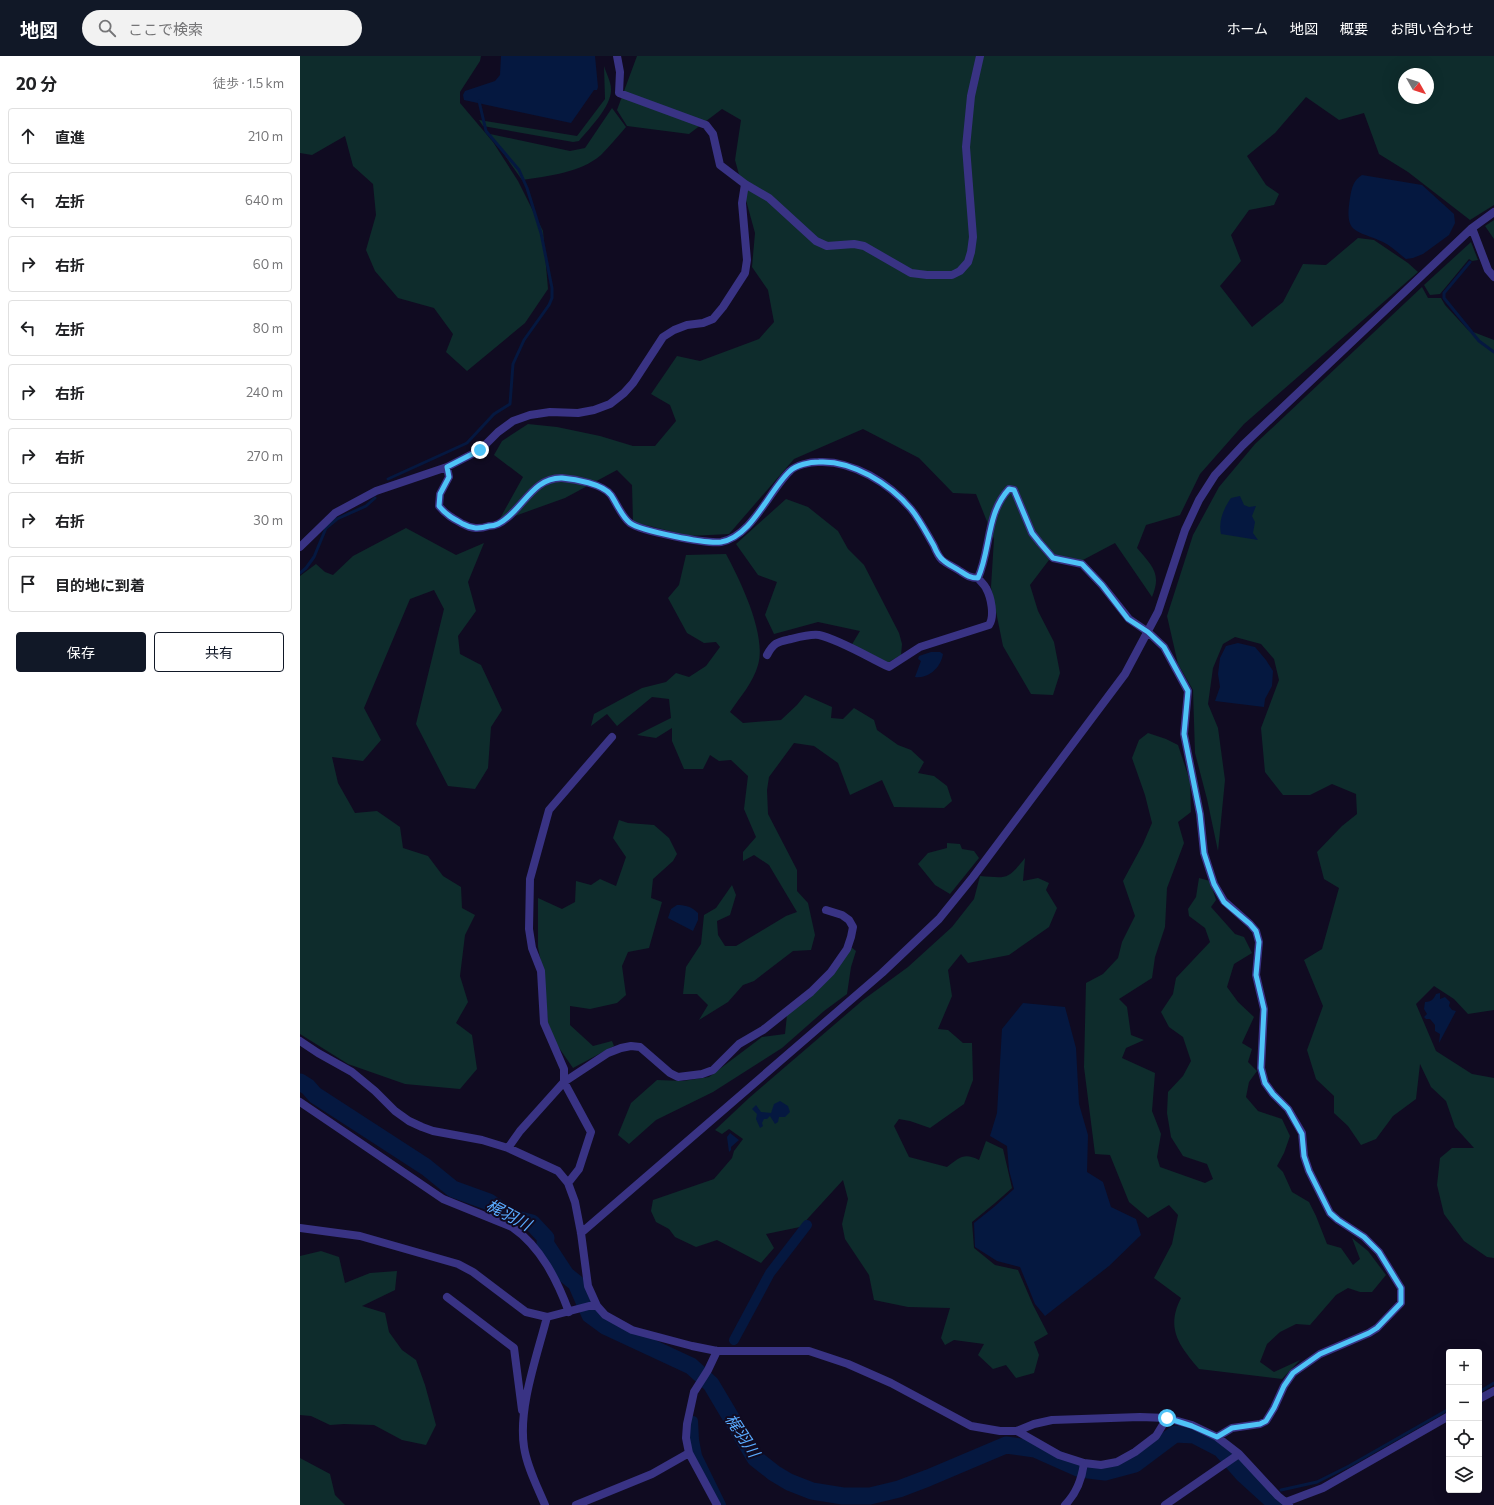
<!DOCTYPE html>
<html lang="ja">
<meta charset="utf-8">
<style>
:root{--surface:#fff;--page:#f2f2f2;--text:#202124;--muted:#757577;--line:#e0e0e0;--accent:#111827}
body{margin:0;font-family:Commissioner,"Noto Sans JP",sans-serif;background:var(--page);color:var(--text)}
.controls{position:absolute;right:12px;bottom:12px;display:grid;overflow:hidden;border-radius:4px;box-shadow:0 4px 16px #0002}
.controls button{width:36px;height:36px;display:grid;place-items:center;padding:0;border:0;border-bottom:1px solid var(--line);background:var(--surface);color:var(--text);font:20px sans-serif}
.compass{position:absolute;left:1098px;top:12px;width:36px;height:36px;border-radius:50%;background:var(--surface);box-shadow:0 4px 16px #0002;rotate:129deg}
.stop{position:absolute;width:12px;height:12px;margin:-9px;border:3px solid #4fc3f7;border-radius:50%;background:#fff}
.stop.end{background:#4fc3f7;border-color:#fff;box-shadow:0 1px 4px #0008}
.list{margin:0;padding:0;list-style:none}
h2{display:flex;justify-content:space-between;align-items:center;height:52px;margin:0;padding:0 16px;font-size:17px}
h2 small{font-size:13px;font-weight:400;color:var(--muted)}
.list li{display:grid;grid-template-columns:26px 1fr auto;gap:12px;align-items:center;box-sizing:border-box;height:56px;margin:0 8px 8px;padding:0 8px;border:1px solid var(--line);border-radius:4px}
.list b{display:block;font-size:15px;white-space:nowrap}
.list em{font-size:13px;font-style:normal;color:var(--muted)}
.actions{display:flex;gap:8px;padding:12px 16px}
.actions a{flex:1;padding:9px 0;border:1px solid var(--accent);border-radius:4px;text-align:center;font-size:14px;color:var(--accent)}
.actions .main{background:var(--accent);color:#fff}
.icon{flex:none;width:22px;height:22px;fill:none;stroke:currentColor;stroke-width:2;stroke-linecap:round;stroke-linejoin:round}
.map{position:relative;flex:none;width:1194px;height:1449px;overflow:hidden}
header{display:flex;align-items:center;gap:24px;box-sizing:border-box;height:56px;padding:0 20px;background:var(--accent);color:#fff}
header strong{font-size:19px}
nav{display:flex;gap:22px;margin-inline-start:auto;font-size:14px}
.search{width:280px;height:36px;background:var(--page);display:flex;align-items:center;gap:10px;box-sizing:border-box;padding:0 14px;border-radius:22px;color:var(--muted);font-size:15px}
main{display:flex}
aside{flex:1;background:var(--surface)}
.map>svg:first-child{display:block}
.green{fill:#0e2c2c;fill-rule:evenodd}
.water{fill:#051840}
.lines{fill:none;stroke-linecap:round;stroke-linejoin:round}
.stream{stroke:#051840;stroke-width:3}
.canal{stroke:#051840;stroke-width:10}
.river{stroke:#051840;stroke-width:17}
.street{stroke:#393384;stroke-width:8}
.route{stroke:#4fc3f7;stroke-width:5}
.labels{text-anchor:middle;dominant-baseline:central;stroke-width:4;stroke-linejoin:round;paint-order:stroke}
.water-label{font-size:16px;font-style:italic;fill:#5aabff;stroke:#100b21}
</style>
<header>
<strong>地図</strong>
<div class="search"><svg class="icon" aria-label="search" viewBox="0 0 24 24"><circle cx="10" cy="10" r="6"/><path d="M15 15l6 6"/></svg>ここで検索</div>
<nav><a>ホーム</a><a>地図</a><a>概要</a><a>お問い合わせ</a></nav>
</header>
<main>
<aside>
<h2>20 分<small>徒歩 · 1.5 km</small></h2>
<ul class="list">
<li><svg class="icon" aria-label="ahead" viewBox="0 0 24 24"><path d="M12 20V5M6 11l6-6 6 6"/></svg><div><b>直進</b></div><em>210 m</em></li>
<li><svg class="icon" aria-label="left" viewBox="0 0 24 24"><path d="M17 20v-9H6M10 6l-5 5 5 5"/></svg><div><b>左折</b></div><em>640 m</em></li>
<li><svg class="icon" aria-label="right" viewBox="0 0 24 24"><path d="M7 20v-9h11M14 6l5 5-5 5"/></svg><div><b>右折</b></div><em>60 m</em></li>
<li><svg class="icon" aria-label="left" viewBox="0 0 24 24"><path d="M17 20v-9H6M10 6l-5 5 5 5"/></svg><div><b>左折</b></div><em>80 m</em></li>
<li><svg class="icon" aria-label="right" viewBox="0 0 24 24"><path d="M7 20v-9h11M14 6l5 5-5 5"/></svg><div><b>右折</b></div><em>240 m</em></li>
<li><svg class="icon" aria-label="right" viewBox="0 0 24 24"><path d="M7 20v-9h11M14 6l5 5-5 5"/></svg><div><b>右折</b></div><em>270 m</em></li>
<li><svg class="icon" aria-label="right" viewBox="0 0 24 24"><path d="M7 20v-9h11M14 6l5 5-5 5"/></svg><div><b>右折</b></div><em>30 m</em></li>
<li><svg class="icon" aria-label="arrive" viewBox="0 0 24 24"><path d="M6 21V4h12l-3 4 3 4H6"/></svg><div><b>目的地に到着</b></div></li>
</ul>
<div class="actions"><a class="main">保存</a><a>共有</a></div>
</aside>
<div class="map">
<svg width="1194" height="1449" viewBox="0 0 1194 1449">
<rect width="100%" height="100%" fill="#100b21"/>
<path class="green" d="M 0,0 L 181,0 L 180,5 L 160,36 L 160,47 L 193,86 L 218,125 L 243,175 L 248,233 L 225,267 L 167,315 L 146,296 L 153,278 L 134,252 L 98,242 L 75,215 L 66,194 L 76,159 L 73,128 L 53,110 L 45,80 L 12,99 L 0,97 Z
M 337,0 L 1194,0 L 1194,149 L 1170,164 L 1108,116 L 1079,98 L 1064,57 L 1039,64 L 1006,41 L 975,77 L 947,100 L 966,129 L 979,138 L 974,149 L 949,154 L 931,179 L 941,205 L 920,230 L 952,271 L 983,246 L 1003,208 L 1026,209 L 1058,182 L 1074,184 L 1108,207 L 1118,216 L 944,368 L 900,418 L 880,459 L 846,469 L 837,492 C 852,510 862,517 852,541 L 815,487 L 781,505 L 749,504 L 730,529 L 738,555 L 754,586 L 760,617 L 753,639 L 731,638 L 703,590 L 691,531 L 694,483 L 676,438 L 653,437 L 619,402 L 563,373 L 494,403 L 429,478 L 390,480 L 333,466 L 332,429 L 317,414 L 265,442 L 198,466 L 223,421 L 194,399 L 202,385 L 228,368 L 257,371 L 300,380 L 333,390 L 355,390 L 376,365 L 370,349 L 351,338 L 377,300 L 400,305 L 459,283 L 474,266 L 468,234 L 452,211 L 455,177 L 435,104 L 441,64 L 422,53 L 389,78 L 327,70 L 317,54 ZM 1104,18 L 1128,18 L 1128,42 L 1104,42 Z
M 304,10 C 306,17 311,26 311,33 C 312,50 289,73 279,85 L 273,86 L 183,70 L 179,64 L 277,80 L 305,43 Z
M 312,52 L 326,71 C 318,80 310,90 301,99 C 280,117 248,120 222,124 L 190,78 L 270,95 L 285,92 Z
M 1194,164 L 1194,183 L 1185,170 Z
M 1171,186 L 1178,204 L 1172,205 L 1169,203 L 1140,238 L 1130,239 L 1124,229 Z
M 1122,231 L 1128,242 L 1141,242 L 1145,249 L 1168,274 L 1194,284 L 1194,954 L 1168,958 L 1154,943 L 1134,930 L 1116,948 L 1136,995 L 1172,1018 L 1194,1022 L 1194,1202 L 1187,1201 L 1164,1185 L 1144,1158 L 1137,1129 L 1140,1102 L 1152,1092 L 1174,1092 L 1155,1071 L 1146,1045 L 1131,1031 L 1120,1008 L 1116,1043 L 1093,1060 L 1076,1083 L 1061,1089 L 1048,1070 L 1034,1057 L 1034,1040 L 1016,1023 L 1007,994 L 1023,950 L 1004,904 L 1022,893 L 1039,832 L 1024,823 L 1017,796 L 1042,770 L 1057,758 L 1056,738 L 1032,728 L 1010,739 L 983,739 L 965,716 L 961,672 L 979,624 L 974,603 L 961,588 L 935,581 L 923,588 L 913,612 L 908,648 L 918,672 L 925,724 L 918,795 L 907,743 L 895,697 L 893,634 L 878,608 L 867,560 L 893,479 L 919,431 L 955,388 Z
M 486,443 L 508,451 L 538,475 L 548,493 L 564,509 L 599,577 L 602,588 L 601,599 L 584,609 L 551,590 L 560,575 L 518,566 L 474,578 L 465,559 L 477,526 L 458,519 L 436,488 Z
M 106,472 L 156,499 L 184,487 L 168,526 L 176,555 L 158,580 L 160,598 L 181,609 L 202,654 L 191,671 L 188,712 L 175,733 L 148,730 L 116,668 L 144,553 L 134,534 L 110,543 L 64,652 L 81,684 L 63,705 L 32,701 L 38,727 L 55,757 L 77,755 L 100,771 L 103,792 L 128,800 L 143,820 L 161,831 L 162,852 L 175,859 L 165,879 L 160,920 L 168,946 L 156,967 L 172,979 L 177,1013 L 160,1033 L 105,1028 L 48,1008 L 0,978 L 0,520 L 16,508 L 25,516 L 33,519 L 53,500 Z
M 426,498 C 440,524 467,579 458,609 C 453,627 440,641 430,656 L 443,667 L 481,664 L 497,649 L 505,639 L 532,651 L 531,662 L 543,663 L 554,652 L 574,664 L 577,674 L 598,689 L 611,694 L 624,706 L 618,717 L 634,720 L 647,730 L 652,745 L 644,752 L 594,751 L 582,724 L 550,739 L 538,707 L 514,690 L 494,687 L 469,721 L 467,734 L 468,758 L 497,814 L 497,835 L 508,847 L 515,879 L 511,894 L 493,895 L 454,925 L 443,929 L 428,946 L 399,964 L 408,949 L 397,938 L 383,938 L 386,911 L 401,888 L 404,859 L 416,852 L 432,829 L 436,839 L 430,859 L 417,865 L 418,879 L 425,890 L 436,890 L 486,860 L 497,856 L 469,809 L 454,799 L 443,805 L 443,796 L 456,781 L 444,753 L 448,720 L 431,704 L 419,705 L 410,699 L 403,713 L 384,713 L 372,685 L 372,672 L 356,682 L 337,679 L 371,662 L 369,643 L 352,641 L 317,670 L 307,658 L 291,670 L 294,658 L 342,632 L 366,626 L 376,617 L 389,621 L 406,610 L 420,591 L 416,586 L 404,587 L 387,577 L 368,542 L 379,529 L 386,499 Z
M 848,677 L 866,683 L 878,689 L 890,725 L 891,756 L 878,766 L 884,787 L 867,832 L 865,871 L 855,901 L 852,922 L 819,943 L 827,951 L 831,979 L 844,984 L 826,992 L 822,1002 L 855,1017 L 852,1055 L 861,1078 L 857,1101 L 860,1111 L 905,1127 L 913,1123 L 907,1108 L 883,1100 L 871,1081 L 867,1057 L 868,1036 L 883,1020 L 891,1005 L 883,981 L 869,971 L 861,956 L 873,938 L 876,922 L 910,886 L 905,872 L 889,860 L 888,853 L 896,841 L 899,822 L 910,825 L 916,844 L 911,851 L 935,878 L 944,881 L 952,897 L 934,908 L 927,931 L 938,946 L 954,961 L 942,987 L 952,993 L 948,1006 L 957,1015 L 949,1026 L 946,1041 L 958,1055 L 982,1063 L 990,1080 L 984,1097 L 977,1110 L 983,1116 L 992,1136 L 1009,1146 L 1016,1160 L 1027,1188 L 1041,1192 L 1053,1209 L 1060,1203 L 1052,1182 L 1068,1195 L 1086,1219 L 1072,1236 L 1060,1236 L 1048,1232 L 1036,1239 L 1010,1269 L 996,1268 L 980,1276 L 967,1288 L 960,1306 L 974,1316 L 1000,1304 L 982,1323 L 899,1313 C 880,1290 865,1273 881,1242 L 854,1222 L 872,1188 L 878,1159 L 869,1149 L 848,1162 L 829,1146 L 810,1099 L 795,1098 L 784,1011 L 786,927 L 803,918 L 818,902 L 822,886 L 835,860 L 823,825 L 843,788 L 852,767 L 845,739 L 832,702 L 839,684 Z
M 319,764 L 328,767 L 354,769 L 369,782 L 377,798 L 373,805 L 353,823 L 351,842 L 362,846 L 349,892 L 328,896 L 322,910 L 326,939 L 317,947 L 290,953 L 270,950 L 270,969 L 293,990 L 312,985 L 314,990 L 273,1012 L 255,986 L 248,967 L 243,916 L 238,891 L 238,842 L 262,853 L 275,846 L 276,825 L 291,829 L 300,823 L 316,830 L 326,801 L 313,782 Z
M 647,787 L 660,788 L 662,793 L 674,795 L 679,802 L 650,838 L 635,829 L 618,808 L 628,797 L 647,792 Z
M 725,802 L 723,825 L 738,822 L 749,827 L 746,834 L 757,852 L 749,871 L 709,899 L 668,907 L 661,898 L 648,914 L 652,940 L 638,973 L 648,974 L 663,987 L 672,987 L 673,1024 L 664,1048 L 630,1072 L 610,1065 L 599,1063 L 594,1070 L 609,1101 L 647,1111 C 659,1102 664,1096 679,1104 L 686,1085 L 703,1093 L 712,1132 L 695,1147 L 672,1166 L 674,1192 L 695,1209 L 718,1214 L 733,1249 L 748,1278 L 734,1286 L 739,1299 L 734,1317 L 716,1322 L 706,1309 L 693,1313 L 678,1299 L 684,1288 L 654,1284 L 645,1289 L 641,1282 L 650,1252 L 608,1251 L 574,1244 L 569,1219 L 545,1183 L 542,1168 L 548,1143 L 543,1124 L 500,1171 L 466,1178 L 474,1192 L 461,1207 L 417,1184 L 396,1191 L 375,1181 L 369,1173 L 356,1166 L 351,1155 L 353,1144 L 414,1123 L 432,1102 L 434,1095 L 443,1083 L 429,1073 L 422,1078 L 415,1074 L 449,1042 L 563,944 L 608,911 L 652,871 L 674,843 L 680,820 C 708,822 707,824 725,802 Z
M 551,891 L 556,895 L 551,911 L 547,938 L 524,955 L 482,992 L 413,1036 L 356,1064 L 329,1088 L 318,1079 L 331,1047 L 357,1024 L 383,1025 L 409,1021 L 462,981 L 485,978 L 487,959 L 509,943 L 529,922 Z
M 21,1195 L 39,1201 L 45,1227 L 70,1217 L 97,1215 L 95,1234 L 62,1250 L 85,1257 L 89,1276 L 102,1294 L 116,1304 L 125,1329 L 136,1369 L 126,1389 L 102,1384 L 74,1369 L 44,1368 L 30,1369 L 11,1360 L 0,1359 L 0,1200 Z
M 0,1402 L 30,1418 L 35,1439 L 45,1449 L 0,1449 Z"/>
<path class="water" d="M 201,0 L 295,0 L 298,31 L 297,34 L 294,34 L 271,67 L 164,44 L 163,39 L 165,35 L 195,25 L 200,19 Z
M 1062,119 L 1122,129 L 1154,158 L 1155,167 L 1149,179 L 1123,198 L 1113,202 L 1106,203 C 1098,197 1091,190 1083,186 C 1056,173 1044,179 1050,142 C 1052,131 1053,125 1062,119 Z
M 940,440 L 944,449 L 949,451 L 956,450 L 952,460 L 955,466 L 953,477 L 958,484 L 921,478 C 918,465 924,452 931,442 Z
M 938,587 L 955,591 L 966,604 L 973,615 L 972,630 L 965,643 L 964,651 L 915,645 L 920,631 L 918,618 L 920,602 L 926,590 Z
M 631,596 L 640,596 L 643,598 C 641,611 629,623 615,621 L 621,605 L 618,603 L 619,600 Z
M 377,849 C 386,849 392,851 398,857 L 398,864 L 393,875 L 368,862 L 371,853 Z
M 1140,937 L 1140,943 L 1145,941 L 1150,946 L 1149,950 L 1152,954 L 1156,955 L 1139,987 L 1140,978 L 1135,975 L 1135,969 L 1130,963 L 1126,963 L 1124,961 L 1127,958 L 1124,953 L 1125,946 C 1131,946 1134,943 1136,938 Z
M 723,947 L 765,951 L 776,992 L 779,1048 L 788,1079 L 787,1116 L 803,1126 L 811,1151 L 836,1163 L 841,1179 L 809,1210 L 745,1260 L 735,1248 L 720,1211 L 697,1205 L 675,1191 L 674,1167 L 694,1151 L 714,1133 L 709,1114 L 707,1090 L 690,1080 L 697,1057 L 702,973 Z
M 480,1045 L 488,1050 L 490,1056 L 485,1061 L 479,1061 L 478,1066 L 475,1068 L 470,1060 L 467,1063 L 464,1063 L 462,1067 L 463,1070 L 460,1072 L 456,1063 L 457,1058 L 452,1053 L 456,1049 L 461,1056 L 471,1057 L 474,1048 Z
M 430,1077 L 439,1084 L 431,1091 L 431,1094 L 429,1096 L 427,1081 Z"/>
<g class="lines">
<path class="stream" d="M 1170,206 L 1144,237 L 1144,242 L 1179,285 L 1194,296
M 88,423 L 167,387 L 194,358 L 210,348 L 213,308 L 224,284 L 249,249 L 252,242 L 252,232 L 241,177 L 227,132 L 219,114 L 186,75 L 179,45
M 0,517 L 6,512 L 14,501 L 26,472 L 37,463 L 66,450 L 75,442
M 1179,1336 L 1194,1327
M 981,1434 L 1017,1426 L 1049,1410 L 1149,1353"/>
<path class="canal" d="M 434,1284 L 470,1217 L 507,1169
M 393,1365 L 394,1384 L 397,1400 L 421,1449"/>
<path class="river" d="M 0,1026 L 8,1031 L 15,1039 L 126,1111 L 153,1133 L 189,1146 L 212,1162 L 232,1167 L 246,1182 L 245,1187 L 266,1219 L 276,1227 L 290,1259 L 305,1270 L 391,1310 L 411,1328 L 455,1402 L 474,1417 L 489,1426 L 512,1435 L 543,1440 L 570,1440 L 599,1433 L 628,1422 L 706,1389 L 735,1393 L 780,1413 L 805,1416 L 835,1408 L 875,1378 L 894,1379 L 921,1393 L 944,1419 L 977,1449"/>
<path class="street" d="M 317,0 L 320,16 L 319,37 L 406,69 L 413,78 L 420,109 L 445,128 L 469,142 L 516,185 L 527,190 L 554,188 L 564,190 L 611,217 L 627,219 L 652,219 L 660,215 L 668,206 L 671,196 L 673,181 L 666,91 L 671,40 L 680,0
M 1172,172 L 1188,214 L 1194,221
M 147,411 L 149,421 L 140,438 L 139,450 C 146,459 154,463 163,468 C 172,473 179,473 189,470 C 192,470 196,469 198,468 C 222,456 232,421 262,422 C 275,423 303,428 311,439 C 317,448 322,461 330,467 C 341,475 407,488 421,486 C 452,480 469,435 490,415 C 496,409 510,406 518,406 C 553,404 590,428 611,453 C 620,464 627,478 634,490 C 636,495 639,501 642,504 C 647,508 654,511 660,515 C 666,519 670,522 678,522 C 691,493 686,457 709,433 L 714,434 L 732,477 L 740,487 L 753,502 L 782,508 L 802,529 L 829,563 L 848,576 L 864,591 L 888,635 L 884,678 L 900,758 L 904,797 L 914,828 L 924,845 L 950,868 L 956,875 L 959,886 L 956,919 L 964,953 L 961,1012 L 965,1027 L 973,1038 L 988,1053 L 1002,1077 L 1004,1100 L 1009,1115 L 1030,1157 L 1038,1164 L 1064,1181 L 1079,1196 L 1101,1232 L 1101,1247 L 1077,1272 L 1069,1277 L 1020,1298 L 993,1317 L 984,1330 L 974,1352 L 966,1365 L 960,1368 L 932,1372 L 917,1381
M 0,491 L 35,457 L 76,435 L 147,411 L 180,394 L 198,376 L 213,365 L 230,359 L 250,356 L 278,357 L 294,354 L 310,348 L 324,337 L 333,327 L 363,281 L 374,274 L 387,269 L 403,267 L 413,263 L 423,251 L 445,217 L 447,204 L 442,147 L 445,128
M 467,599 C 474,586 478,586 491,583 C 499,581 510,578 519,579 C 538,583 570,602 589,611 L 620,591 L 689,569 C 695,560 691,541 686,532 C 684,528 680,525 678,522
M 0,985 L 18,997 L 52,1016 L 75,1035 L 95,1055 L 109,1065 L 122,1071 L 133,1075 L 182,1084 L 208,1092 L 258,1115 L 268,1127 L 275,1146 L 281,1177 L 288,1230 L 297,1250 L 305,1259 L 332,1274 L 392,1290 L 417,1295 L 509,1295 L 548,1308 L 591,1327 L 671,1370 L 700,1375 L 717,1375 L 734,1368 L 752,1364 L 840,1361 L 867,1362 L 892,1369 L 917,1381 L 939,1398 L 978,1440 L 989,1449
M 0,1046 L 143,1143 L 212,1171 C 241,1191 257,1224 269,1256
M 208,1092 L 220,1075 L 264,1026 L 308,997 L 321,992 L 331,990 L 340,991 L 370,1017 L 378,1021 L 402,1018 L 413,1014 L 439,988 L 463,974 L 511,936 L 531,916 L 547,893 L 551,881 L 553,871 L 549,864 L 542,859 L 526,854
M 268,1127 L 279,1113 L 291,1076 L 264,1026 L 264,1013 L 244,967 L 241,915 L 232,892 L 229,873 L 230,823 L 249,754 L 312,681
M 0,1172 L 60,1180 L 158,1208 L 173,1216 L 226,1256 L 247,1261 L 289,1250 L 297,1250
M 281,1177 L 582,917 L 639,863 L 673,821 L 825,618 L 858,556 L 885,474 L 899,444 L 915,419 L 943,389 L 1172,172 L 1194,156
M 147,1241 L 214,1292 L 222,1354
M 417,1295 L 408,1314 L 394,1336 L 387,1368 L 386,1382 L 389,1397 L 417,1449
M 1179,1343 L 1194,1335
M 717,1375 L 759,1399 L 784,1407 L 801,1409 L 817,1406 L 835,1396 L 856,1380 L 867,1362
M 986,1446 L 1023,1432 L 1149,1360
M 245,1449 C 237,1430 227,1411 224,1391 C 218,1352 237,1300 247,1261
M 276,1449 L 352,1418 L 389,1397
M 765,1449 C 776,1438 782,1422 784,1407
M 865,1449 L 939,1398"/>
</g>
<g class="lines">
<path class="route" d="M 180,394 L 147,411 L 149,421 L 140,438 L 139,450 C 146,459 154,463 163,468 C 172,473 179,473 189,470 C 192,470 196,469 198,468 C 222,456 232,421 262,422 C 275,423 303,428 311,439 C 317,448 322,461 330,467 C 341,475 406,488 421,486 C 452,481 469,434 490,415 C 496,409 510,406 519,406 C 552,404 590,428 611,453 C 620,464 627,478 634,490 C 636,495 639,501 643,504 C 647,508 654,511 660,515 C 666,519 670,522 678,522 C 691,493 686,458 709,433 L 714,434 L 732,477 L 740,487 L 753,502 L 782,508 L 802,529 L 828,563 L 848,576 L 864,591 L 888,635 L 884,678 L 900,758 L 904,797 L 914,828 L 924,846 L 950,868 L 956,875 L 959,886 L 956,919 L 964,953 L 961,1012 L 965,1027 L 973,1038 L 988,1053 L 1002,1078 L 1004,1100 L 1009,1115 L 1030,1157 L 1038,1164 L 1064,1181 L 1079,1196 L 1101,1232 L 1101,1247 L 1077,1272 L 1069,1277 L 1020,1298 L 993,1317 L 984,1330 L 974,1352 L 966,1365 L 960,1368 L 932,1372 L 917,1381 L 892,1370 L 867,1362"/>
</g>
<g class="labels">
<g class="water-label">
<text transform="translate(209 1158) rotate(28)">梶羽川</text>
<text transform="translate(443 1379) rotate(57)">梶羽川</text>
</g>
</g>
</svg>
<div class="controls">
<button>+</button>
<button>−</button>
<button><svg class="icon" aria-label="locate" viewBox="0 0 24 24"><circle cx="12" cy="12" r="6"/><path d="M12 2v4M12 18v4M2 12h4M18 12h4"/></svg></button>
<button><svg class="icon" aria-label="layers" viewBox="0 0 24 24"><path d="M12 4l9 5-9 5-9-5zM3 14l9 5 9-5"/></svg></button>
</div>
<svg class="compass" viewBox="-18 -18 36 36"><path d="M0-13l5 13h-10z" fill="#e53935"/><path d="M0 13l5-13h-10z" fill="#757577"/></svg>
<div class="stop" style="left:867px;top:1362px"></div>
<div class="stop end" style="left:180px;top:394px"></div>
</div>
</main>
